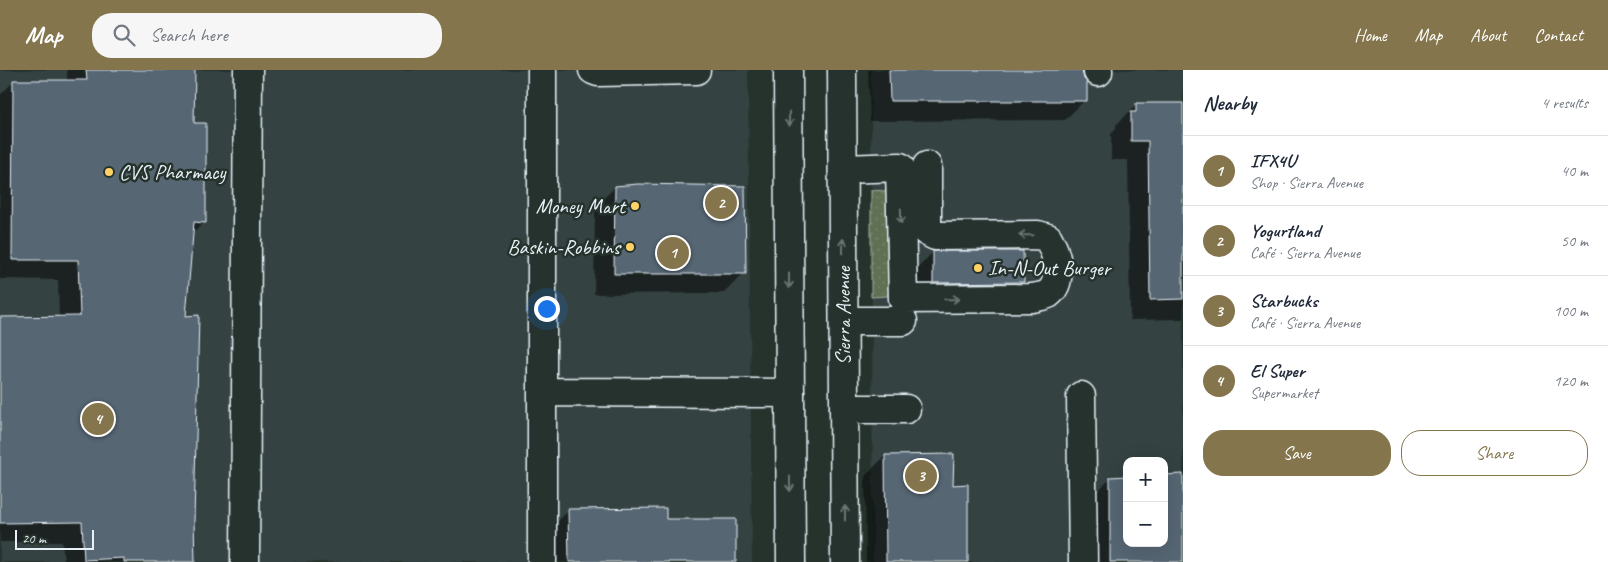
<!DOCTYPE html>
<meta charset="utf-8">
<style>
:root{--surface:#fff;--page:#f6f6f7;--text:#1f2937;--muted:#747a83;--line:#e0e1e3;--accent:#84754c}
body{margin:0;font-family:Caveat,sans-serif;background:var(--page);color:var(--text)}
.controls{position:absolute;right:15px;bottom:15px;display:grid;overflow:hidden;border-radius:10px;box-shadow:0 5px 20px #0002}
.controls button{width:45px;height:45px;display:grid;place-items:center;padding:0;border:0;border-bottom:1px solid var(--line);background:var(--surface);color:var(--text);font:25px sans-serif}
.scale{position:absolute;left:15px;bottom:12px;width:79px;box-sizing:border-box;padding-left:5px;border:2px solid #e8f1f8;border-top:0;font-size:14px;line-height:18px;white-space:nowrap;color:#e8f1f8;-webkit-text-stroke:4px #26332d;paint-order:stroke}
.you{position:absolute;left:546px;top:238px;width:18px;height:18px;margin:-12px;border:4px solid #fff;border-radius:50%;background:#1a73e8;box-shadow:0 0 0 8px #1a73e833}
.badge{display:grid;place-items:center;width:32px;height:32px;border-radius:50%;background:var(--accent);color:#fff;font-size:16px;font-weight:700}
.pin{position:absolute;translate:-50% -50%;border:2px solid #fff;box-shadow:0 1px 5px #0006}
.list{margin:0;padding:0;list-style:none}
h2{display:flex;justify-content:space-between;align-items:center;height:65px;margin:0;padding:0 20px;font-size:21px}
h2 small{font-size:16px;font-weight:400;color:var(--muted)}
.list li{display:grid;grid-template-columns:32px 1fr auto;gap:15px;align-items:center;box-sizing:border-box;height:70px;padding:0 20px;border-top:1px solid var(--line)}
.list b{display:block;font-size:19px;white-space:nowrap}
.list p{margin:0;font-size:16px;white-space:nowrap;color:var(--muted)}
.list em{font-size:16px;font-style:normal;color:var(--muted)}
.actions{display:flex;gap:10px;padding:15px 20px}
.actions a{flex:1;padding:11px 0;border:1px solid var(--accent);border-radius:20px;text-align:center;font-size:18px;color:var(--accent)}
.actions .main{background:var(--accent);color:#fff}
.icon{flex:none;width:28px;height:28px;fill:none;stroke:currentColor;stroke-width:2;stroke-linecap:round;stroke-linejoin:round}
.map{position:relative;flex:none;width:1183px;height:492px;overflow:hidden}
header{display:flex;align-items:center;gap:30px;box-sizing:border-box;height:70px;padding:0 25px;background:var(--accent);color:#fff}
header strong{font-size:24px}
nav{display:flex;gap:28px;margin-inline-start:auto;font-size:18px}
.search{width:350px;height:45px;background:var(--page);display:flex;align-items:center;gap:12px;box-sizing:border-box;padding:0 18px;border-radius:20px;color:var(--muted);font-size:19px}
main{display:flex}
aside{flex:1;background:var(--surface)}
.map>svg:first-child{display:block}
.built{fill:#344242;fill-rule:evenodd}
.grass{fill:url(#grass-dots);stroke:#a3b0a5}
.shadow{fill:#0007}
.building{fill:#566673;stroke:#e8f1f8}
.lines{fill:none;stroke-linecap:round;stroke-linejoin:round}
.minor-casing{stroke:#e8f1f8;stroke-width:31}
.major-casing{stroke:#e8f1f8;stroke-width:31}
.minor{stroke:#26332d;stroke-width:28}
.major{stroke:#26332d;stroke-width:28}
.oneway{stroke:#6a7674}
.poi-dot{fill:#ffd166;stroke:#26332d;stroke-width:2}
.labels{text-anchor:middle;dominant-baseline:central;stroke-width:5;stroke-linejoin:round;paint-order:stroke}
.poi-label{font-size:21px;fill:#e8f1f8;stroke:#26332d;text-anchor:start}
.street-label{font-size:21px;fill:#e8f1f8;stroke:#26332d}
</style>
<header>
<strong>Map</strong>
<div class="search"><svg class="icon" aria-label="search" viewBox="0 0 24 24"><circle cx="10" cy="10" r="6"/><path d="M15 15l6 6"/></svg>Search here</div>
<nav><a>Home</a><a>Map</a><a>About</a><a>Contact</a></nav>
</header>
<main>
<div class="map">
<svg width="1183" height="492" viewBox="0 0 1183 492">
<defs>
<pattern id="grass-dots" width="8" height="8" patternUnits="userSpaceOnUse" patternTransform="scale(1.25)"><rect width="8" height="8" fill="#5e6f52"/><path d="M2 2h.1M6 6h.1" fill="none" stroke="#75846c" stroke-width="1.8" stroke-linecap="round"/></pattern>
</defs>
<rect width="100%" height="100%" fill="#26332d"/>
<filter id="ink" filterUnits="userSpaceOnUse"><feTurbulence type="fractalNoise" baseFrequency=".02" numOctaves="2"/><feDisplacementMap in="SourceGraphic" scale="10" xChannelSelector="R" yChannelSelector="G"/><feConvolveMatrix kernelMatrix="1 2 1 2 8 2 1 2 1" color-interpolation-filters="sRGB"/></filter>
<g filter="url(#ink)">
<path class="built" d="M 0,0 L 748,0 L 752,492 L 0,492 Z
M 871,0 L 1183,0 L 1183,492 L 873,492 ZM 1127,391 L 1164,391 L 1164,473 L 1127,473 Z"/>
<path class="grass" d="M 871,120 L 886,121 L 888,123 L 889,223 L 887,226 L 871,227 Z"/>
<path class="shadow" d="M 67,0 L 194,0 L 193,54 L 204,152 L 192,165 L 185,247 L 194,492 L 64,492 L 62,472 L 0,472 L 0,248 L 59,248 L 58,210 L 0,209 L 0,25 L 14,11 L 67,12 Z
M 868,0 L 1082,0 L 1085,30 L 1065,50 L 870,51 Z
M 1137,34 L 1183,34 L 1183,249 L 1130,250 L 1128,90 L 1111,90 L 1111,64 L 1116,59 L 1116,55 Z
M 615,117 L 744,203 L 724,223 L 594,224 L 595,137 Z
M 933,182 L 1023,212 L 1003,232 L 913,233 L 913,203 Z
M 885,386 L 952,416 L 967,492 L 866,492 L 865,406 Z
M 1183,405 L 1183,492 L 1090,492 L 1090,428 L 1111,408 L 1127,473 L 1164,473 L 1164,406 Z
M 569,440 L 665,450 L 735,492 L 549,492 L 549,460 Z"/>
<path class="building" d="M 86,0 L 195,0 L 194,53 L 206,53 L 206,153 L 194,152 L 186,246 L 199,245 L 194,451 L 195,492 L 124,492 L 124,488 L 84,490 L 82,452 L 0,453 L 0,247 L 80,246 L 78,190 L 12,190 L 13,10 L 87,10 Z
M 889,0 L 1082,0 L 1084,9 L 1087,12 L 1087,31 L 890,31 Z
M 1136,33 L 1183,33 L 1183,229 L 1150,230 L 1148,71 L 1131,71 L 1131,42 L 1136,42 Z
M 638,114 L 745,116 L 746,204 L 614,204 L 615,116 Z
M 933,181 L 1023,181 L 1024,212 L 933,213 Z
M 954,384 L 953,415 L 968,414 L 968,492 L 886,492 L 885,385 Z
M 1183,404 L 1183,492 L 1110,492 L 1110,407 L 1127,406 L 1127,473 L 1164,473 L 1164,405 Z
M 666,438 L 666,449 L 736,449 L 736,492 L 569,492 L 568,439 Z"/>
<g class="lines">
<g class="minor-casing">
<path id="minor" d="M 542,0 L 542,492
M 593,0 L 598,2 L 696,0
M 1098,0 L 1098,2
M 843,99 L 900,97 L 903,229 L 1032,228 C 1037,227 1044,226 1048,224 C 1064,212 1057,183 1048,168 L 1038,165 L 935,166 L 927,162 L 927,96
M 844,251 L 903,251
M 543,322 L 790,323
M 1081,326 L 1083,492
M 844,339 L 906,339
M 245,492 L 248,0"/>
</g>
<g class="major-casing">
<path id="major" d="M 788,0 L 791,492
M 842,0 L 845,492"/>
</g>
<use href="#minor" class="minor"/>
<use href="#major" class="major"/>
</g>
<defs><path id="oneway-shaft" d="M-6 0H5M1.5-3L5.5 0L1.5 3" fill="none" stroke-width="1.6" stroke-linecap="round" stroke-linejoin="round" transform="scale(1.25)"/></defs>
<g class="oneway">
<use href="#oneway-shaft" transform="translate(789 49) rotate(90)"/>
<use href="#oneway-shaft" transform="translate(901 146) rotate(89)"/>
<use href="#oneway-shaft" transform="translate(1026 165) rotate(-179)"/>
<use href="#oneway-shaft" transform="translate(843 176) rotate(-90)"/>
<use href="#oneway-shaft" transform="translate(789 211) rotate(90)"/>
<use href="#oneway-shaft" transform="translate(952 229) rotate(-1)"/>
<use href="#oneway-shaft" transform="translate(790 414) rotate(90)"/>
<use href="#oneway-shaft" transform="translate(845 443) rotate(-90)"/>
</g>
</g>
<g class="poi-dot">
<circle cx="109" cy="102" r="5"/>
<circle cx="635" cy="136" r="5"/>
<circle cx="630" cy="177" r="5"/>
<circle cx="978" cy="198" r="5"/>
</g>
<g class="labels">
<g class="poi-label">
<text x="119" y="102">CVS Pharmacy</text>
<text x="625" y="136" text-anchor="end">Money Mart</text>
<text x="620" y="177" text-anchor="end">Baskin-Robbins</text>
<text x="988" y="198">In-N-Out Burger</text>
</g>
<g class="street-label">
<text transform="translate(843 246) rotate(-90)">Sierra Avenue</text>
</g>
</g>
</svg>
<div class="controls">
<button>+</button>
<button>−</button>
</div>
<div class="scale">20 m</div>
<div class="you"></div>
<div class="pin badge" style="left:673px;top:183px">1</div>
<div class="pin badge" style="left:721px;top:133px">2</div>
<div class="pin badge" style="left:921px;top:406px">3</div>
<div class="pin badge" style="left:98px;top:349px">4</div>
</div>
<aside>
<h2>Nearby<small>4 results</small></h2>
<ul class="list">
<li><span class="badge">1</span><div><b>IFX4U</b><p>Shop · Sierra Avenue</p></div><em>40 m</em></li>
<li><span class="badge">2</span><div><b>Yogurtland</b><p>Café · Sierra Avenue</p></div><em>50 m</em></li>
<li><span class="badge">3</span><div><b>Starbucks</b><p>Café · Sierra Avenue</p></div><em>100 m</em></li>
<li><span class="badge">4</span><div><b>El Super</b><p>Supermarket</p></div><em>120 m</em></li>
</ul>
<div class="actions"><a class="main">Save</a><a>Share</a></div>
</aside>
</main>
